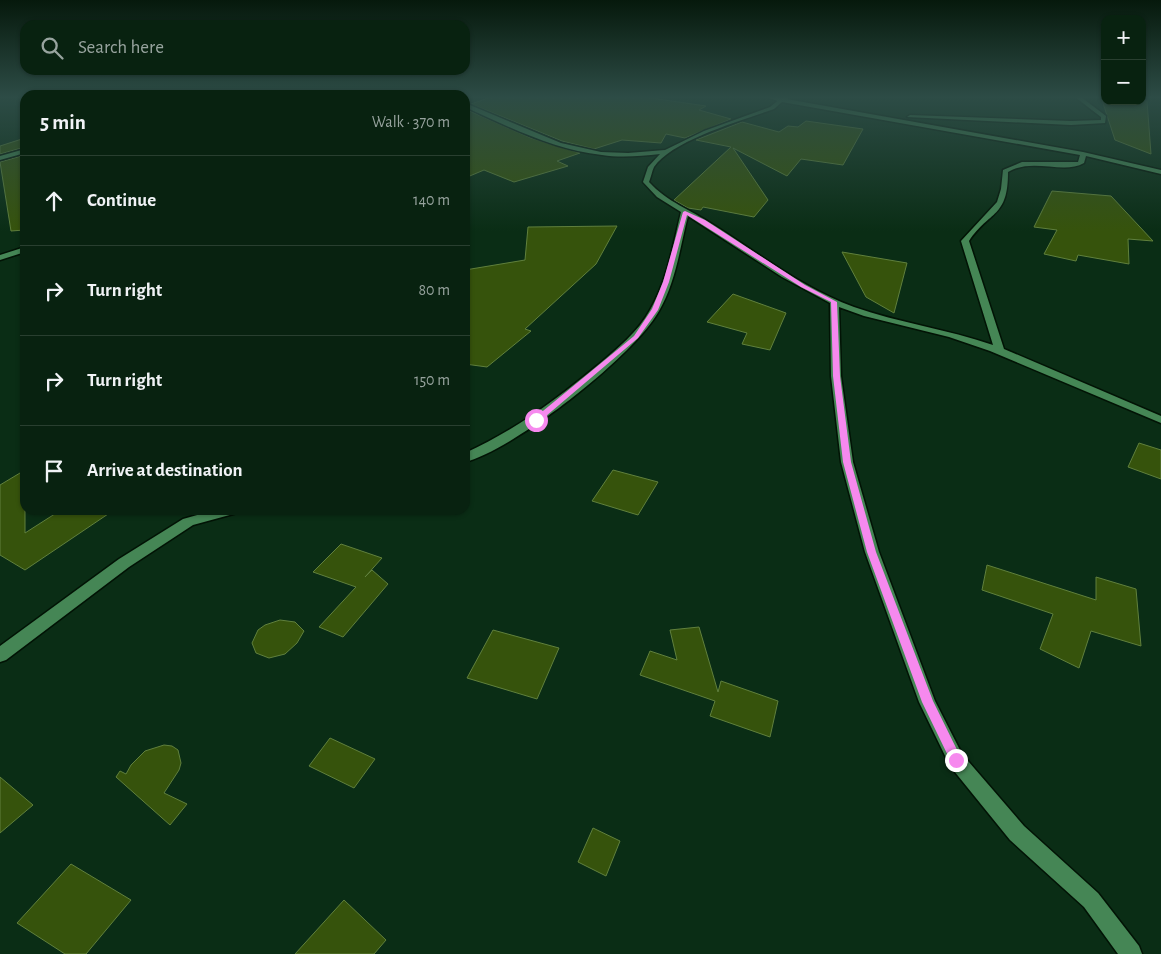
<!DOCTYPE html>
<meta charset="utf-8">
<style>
:root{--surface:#082210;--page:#112a19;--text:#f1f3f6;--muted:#98a49f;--line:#293f30}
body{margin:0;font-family:"Alegreya Sans",sans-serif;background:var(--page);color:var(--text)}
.controls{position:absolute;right:15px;top:15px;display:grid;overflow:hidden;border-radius:10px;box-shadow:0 1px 4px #0004}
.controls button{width:45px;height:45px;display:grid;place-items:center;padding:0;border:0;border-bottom:1px solid var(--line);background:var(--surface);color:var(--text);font:25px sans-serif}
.stop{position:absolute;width:15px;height:15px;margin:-11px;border:4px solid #f689ee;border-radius:50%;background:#fff}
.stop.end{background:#f689ee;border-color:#fff;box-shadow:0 1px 5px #0008}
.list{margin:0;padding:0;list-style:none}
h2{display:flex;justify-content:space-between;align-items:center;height:65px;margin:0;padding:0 20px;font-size:21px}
h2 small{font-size:16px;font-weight:400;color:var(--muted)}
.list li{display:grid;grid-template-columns:32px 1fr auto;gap:15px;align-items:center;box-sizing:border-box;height:90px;padding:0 20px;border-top:1px solid var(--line)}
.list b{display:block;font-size:19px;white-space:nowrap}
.list em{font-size:16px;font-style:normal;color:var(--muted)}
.icon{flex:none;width:28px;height:28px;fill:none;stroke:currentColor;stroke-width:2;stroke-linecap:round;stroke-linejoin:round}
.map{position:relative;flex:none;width:1161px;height:954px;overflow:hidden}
.search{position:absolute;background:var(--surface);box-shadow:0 1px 4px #0004;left:20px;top:20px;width:450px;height:55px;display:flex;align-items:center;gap:12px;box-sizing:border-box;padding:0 18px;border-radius:15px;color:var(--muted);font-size:19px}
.panel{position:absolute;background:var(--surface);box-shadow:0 1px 4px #0004;left:20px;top:90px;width:450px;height:425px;border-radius:15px}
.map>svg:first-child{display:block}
.building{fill:#36530c;stroke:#60803d}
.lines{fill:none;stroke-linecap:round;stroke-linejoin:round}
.street-casing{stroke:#021305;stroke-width:3}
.secondary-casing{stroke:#021305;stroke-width:3}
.street{fill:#458655;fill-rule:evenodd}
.secondary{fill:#4c965f;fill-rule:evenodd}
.route{fill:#f689ee}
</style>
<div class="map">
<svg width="1161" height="954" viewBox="0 0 1161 954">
<rect width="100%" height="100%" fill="#0a2d15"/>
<path class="building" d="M 491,97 L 644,97 L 706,106 L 699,110 L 731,119 L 685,138 L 666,134 L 661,143 L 622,140 L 594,149 L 562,141 L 471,104 Z
M 1101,97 L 1105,97 L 1105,101 L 1147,101 L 1151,154 L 1115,140 Z
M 465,109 L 531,138 L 580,153 L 557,161 L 568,166 L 514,182 L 484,170 L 465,178 Z
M 806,121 L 863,129 L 843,165 L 801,159 L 787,176 L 733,148 L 768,200 L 754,217 L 703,207 L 701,210 L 688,208 L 674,200 L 731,147 L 696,140 L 742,122 L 779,132 L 788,126 L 798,127 Z
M 25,138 L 25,147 L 0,154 L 0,146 Z
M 25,155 L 25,230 L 11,231 L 0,162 Z
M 1052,191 L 1111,196 L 1153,241 L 1128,239 L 1129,264 L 1078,255 L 1076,261 L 1044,254 L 1057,230 L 1034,227 Z
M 617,226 L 596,264 L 525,329 L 531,331 L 487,367 L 465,364 L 465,270 L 525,260 L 528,227 Z
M 842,252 L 907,263 L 894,313 L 866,297 Z
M 733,294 L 786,313 L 770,350 L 742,344 L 747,333 L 707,322 Z
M 1139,443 L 1161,450 L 1161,479 L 1128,467 Z
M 25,470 L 25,533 L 61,510 L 114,510 L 25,570 L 0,555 L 0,485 Z
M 613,470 L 658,482 L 638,515 L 592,501 Z
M 341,544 L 382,558 L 365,577 L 372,570 L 388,584 L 343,637 L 319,627 L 356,587 L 313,572 Z
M 987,565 L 1096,600 L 1096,577 L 1136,589 L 1141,646 L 1091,631 L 1079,668 L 1040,649 L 1053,614 L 982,590 Z
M 280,620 L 295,622 L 304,631 L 297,643 L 285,654 L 269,658 L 256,653 L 252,643 L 258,630 L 265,625 Z
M 699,627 L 718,692 L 721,681 L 778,701 L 770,737 L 710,716 L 715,701 L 640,675 L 650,651 L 677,660 L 670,630 Z
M 493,630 L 559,648 L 537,699 L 467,678 Z
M 330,738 L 375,759 L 354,788 L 309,766 Z
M 164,745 L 172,746 L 178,750 L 181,763 L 179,770 L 164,793 L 187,804 L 170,825 L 116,777 L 120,771 L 126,774 L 131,765 L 145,751 Z
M 0,777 L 33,805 L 0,833 Z
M 593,828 L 620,841 L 606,876 L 578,862 Z
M 71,864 L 131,900 L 86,954 L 65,954 L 17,923 Z
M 344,900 L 386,940 L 374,954 L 295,954 Z"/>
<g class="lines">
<g class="street-casing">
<path id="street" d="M 1075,97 L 1081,97 L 1106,116 L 1105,123 L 1071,125 L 907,117 L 910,115 L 1071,121 L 1101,120 L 1101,117 Z
M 781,98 L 1083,152 L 1161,170 L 1161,174 L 1086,156 L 1084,163 C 1063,175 1033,157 1008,172 C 1008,218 990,210 969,241 L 1004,349 L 1161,416 L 1161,423 L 990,351 L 949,337 L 864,316 L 839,307 L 841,376 L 853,462 L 879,552 L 935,701 L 962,754 L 1024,826 L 1098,893 L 1139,946 L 1142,954 L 1118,954 L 1084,907 L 1010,840 L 950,766 L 919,702 L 865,552 L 841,462 L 831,376 L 830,303 L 782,277 L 688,216 C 680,247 676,282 659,311 C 634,356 515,449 465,462 L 465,453 C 514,431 556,400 598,365 C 617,349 638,332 650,310 C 667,281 673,245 681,212 L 657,197 L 643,182 L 648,167 L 660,154 C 641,156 621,158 602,155 C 554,150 509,127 465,107 L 465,103 L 561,143 L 601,152 L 628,153 L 665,150 L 704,131 L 770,107 ZM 782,102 L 1080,155 L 1078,162 L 1022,162 L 1003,170 L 1001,189 L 997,202 L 961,241 L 993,345 C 947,329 899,323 854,307 C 802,288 758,253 712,224 C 691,210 667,202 649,182 C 651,177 652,171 654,167 C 672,140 743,120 774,109 Z
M 25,149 L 25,153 L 0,160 L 0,156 Z
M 25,247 L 25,252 L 0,260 L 0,255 Z
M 215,510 L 239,510 L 237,513 L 193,525 L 129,567 L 6,660 L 0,662 L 0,646 L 119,559 L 183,519 Z"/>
</g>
<g class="secondary-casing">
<path id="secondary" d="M 766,97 L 791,97 L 781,102 Z"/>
</g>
<use href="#street" class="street"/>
<use href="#secondary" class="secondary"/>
</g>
<linearGradient id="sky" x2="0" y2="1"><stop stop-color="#06190c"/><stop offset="0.42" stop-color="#2d4c46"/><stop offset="1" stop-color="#2d4c46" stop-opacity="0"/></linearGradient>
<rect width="1161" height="231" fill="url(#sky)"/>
<path class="route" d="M 685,211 L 705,220 L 805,285 L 837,302 L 840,376 L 851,462 L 876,552 L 933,701 L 962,760 L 960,764 L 956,765 L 952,764 L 922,702 L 867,552 L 843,462 L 833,376 L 831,302 L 801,287 L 687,215 L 669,282 L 658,310 L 638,338 L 539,422 L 532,420 L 634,336 L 652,309 L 663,282 L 683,212 Z"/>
</svg>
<div class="controls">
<button>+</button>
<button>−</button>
</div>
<div class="stop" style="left:536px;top:420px"></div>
<div class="stop end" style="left:956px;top:760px"></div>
<div class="search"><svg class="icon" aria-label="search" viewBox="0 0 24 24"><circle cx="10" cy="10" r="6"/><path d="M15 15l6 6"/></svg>Search here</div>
<section class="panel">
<h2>5 min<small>Walk · 370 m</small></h2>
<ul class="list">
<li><svg class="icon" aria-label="ahead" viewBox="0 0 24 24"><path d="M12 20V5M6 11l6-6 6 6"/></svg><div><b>Continue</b></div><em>140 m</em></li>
<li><svg class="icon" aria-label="right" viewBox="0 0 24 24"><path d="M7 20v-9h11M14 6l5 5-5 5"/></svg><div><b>Turn right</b></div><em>80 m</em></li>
<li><svg class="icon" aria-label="right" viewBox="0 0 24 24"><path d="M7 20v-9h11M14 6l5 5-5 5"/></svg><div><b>Turn right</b></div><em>150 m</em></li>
<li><svg class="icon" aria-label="arrive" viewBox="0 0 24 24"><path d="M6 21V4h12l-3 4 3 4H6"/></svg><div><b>Arrive at destination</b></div></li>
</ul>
</section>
</div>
